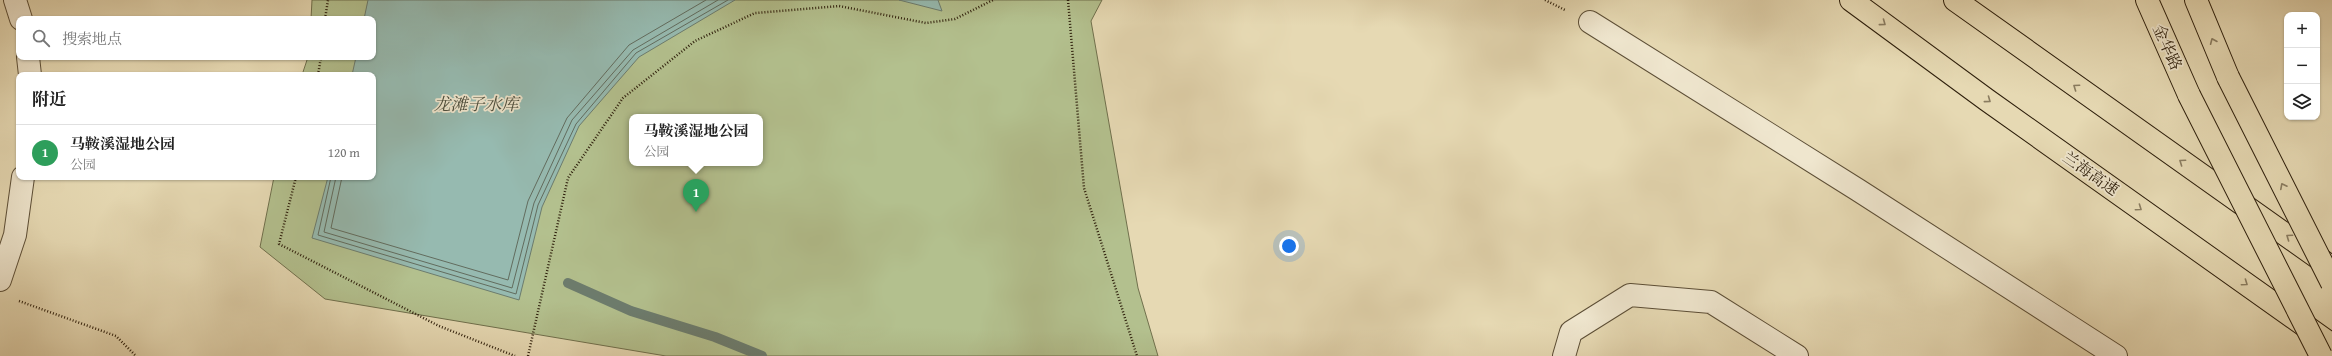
<!DOCTYPE html>
<html lang="zh">
<meta charset="utf-8">
<style>
:root{--surface:#fff;--page:#f6f6f6;--text:#222;--muted:#767676;--line:#e0e0e0;--accent:#8f2418}
body{margin:0;font-family:"Gentium Book Plus","Noto Serif SC",serif;background:var(--page);color:var(--text)}
.controls{position:absolute;right:12px;top:12px;display:grid;overflow:hidden;border-radius:8px;box-shadow:0 1px 3px #0004}
.controls button{width:36px;height:36px;display:grid;place-items:center;padding:0;border:0;border-bottom:1px solid var(--line);background:var(--surface);color:var(--text);font:20px sans-serif}
.you{position:absolute;left:1289px;top:246px;width:14px;height:14px;margin:-10px;border:3px solid #fff;border-radius:50%;background:#1a73e8;box-shadow:0 0 0 6px #1a73e833}
.badge{display:grid;place-items:center;width:26px;height:26px;border-radius:50%;background:var(--accent);color:#fff;font-size:13px;font-weight:700}
.pin{position:absolute;translate:-50% -33px;filter:drop-shadow(0 1px 2px #0008)}
.pin::after{content:'';position:absolute;top:21px;width:14px;height:12px;background:inherit;clip-path:polygon(0 0,100% 0,50% 100%)}
.popup{position:absolute;left:629px;top:114px;width:134px;height:52px;box-sizing:border-box;display:grid;place-content:center;border-radius:8px;background:var(--surface);filter:drop-shadow(0 1px 3px #0005);font-size:13px;white-space:nowrap;color:var(--muted)}
.popup b{font-size:15px;color:var(--text)}
.popup::after{content:'';position:absolute;left:50%;top:100%;margin-left:-8px;border:8px solid transparent;border-top-color:var(--surface)}
.list{margin:0;padding:0;list-style:none}
h2{display:flex;justify-content:space-between;align-items:center;height:52px;margin:0;padding:0 16px;font-size:17px}
h2 small{font-size:13px;font-weight:400;color:var(--muted)}
.list li{display:grid;grid-template-columns:26px 1fr auto;gap:12px;align-items:center;box-sizing:border-box;height:56px;padding:0 16px;border-top:1px solid var(--line)}
.list b{display:block;font-size:15px;white-space:nowrap}
.list p{margin:0;font-size:13px;white-space:nowrap;color:var(--muted)}
.list em{font-size:13px;font-style:normal;color:var(--muted)}
.icon{flex:none;width:22px;height:22px;fill:none;stroke:currentColor;stroke-width:2;stroke-linecap:round;stroke-linejoin:round}
.map{position:relative;flex:none;width:2332px;height:356px;overflow:hidden}
.search{position:absolute;background:var(--surface);box-shadow:0 1px 3px #0004;left:16px;top:16px;width:360px;height:44px;display:flex;align-items:center;gap:10px;box-sizing:border-box;padding:0 14px;border-radius:8px;color:var(--muted);font-size:15px}
.panel{position:absolute;background:var(--surface);box-shadow:0 1px 3px #0004;left:16px;top:72px;width:360px;height:108px;border-radius:8px}
.map>svg:first-child{display:block}
.green{fill:#b3c08e;stroke:#70704d;fill-rule:evenodd}
.water{fill:#96bab0;stroke:#6c7c6e}
.lines{fill:none;stroke-linecap:round;stroke-linejoin:round}
.shore{stroke:#626c5e;stroke-width:1}
.stream{stroke:#6c7c6e;stroke-width:10}
.minor-casing{stroke:#5c4e36;stroke-width:24}
.major-casing{stroke:#2e1f0c;stroke-width:24}
.highway-casing{stroke:#2e1f0c;stroke-width:24}
.path{stroke:#2e1f0c;stroke-width:2.5;stroke-dasharray:1 2;stroke-linecap:butt}
.minor{stroke:#efe6ce;stroke-width:22}
.major{stroke:#e6d9b3;stroke-width:22}
.highway{stroke:#e6d9b3;stroke-width:22}
.major-bridge-casing{stroke:#2e1f0c;stroke-width:24;stroke-linecap:butt}
.major-bridge{stroke:#e6d9b3;stroke-width:22}
.oneway{stroke:#8a7c60}
.labels{text-anchor:middle;dominant-baseline:central;stroke-width:3.5;stroke-linejoin:round;paint-order:stroke}
.street-label{font-size:16px;fill:#2e1f0c;stroke:#efe6ce}
.water-label{font-size:17px;font-style:italic;fill:#4d4e3d;stroke:#efe6ce}
</style>
<div class="map">
<svg width="2332" height="356" viewBox="0 0 2332 356">
<rect width="100%" height="100%" fill="#e6d9b3"/>
<filter id="stains"><feTurbulence type="fractalNoise" baseFrequency=".005" numOctaves="4"/><feColorMatrix values="0 0 0 0 .2 0 0 0 0 .09 0 0 0 0 .02 0 0 0 .5 -.17"/></filter>
<radialGradient id="worn" r=".72"><stop offset=".6" stop-color="#630" stop-opacity="0"/><stop offset="1" stop-color="#630" stop-opacity=".3"/></radialGradient>
<path class="green" d="M 312,0 L 1102,0 L 1091,21 L 1138,288 L 1158,356 L 666,356 L 325,299 L 260,247 L 274,177 L 373,177 L 373,75 L 302,75 L 308,57 L 373,57 L 373,19 L 311,19 ZM 632,117 L 760,117 L 760,163 L 632,163 Z"/>
<path class="water" d="M 368,0 L 735,0 L 639,57 L 579,126 L 542,207 L 519,300 L 312,238 L 328,177 L 373,177 L 373,75 L 352,75 L 356,57 L 373,57 L 373,19 L 364,19 Z
M 899,0 L 938,0 L 942,11 Z"/>
<g class="lines">
<path class="shore" d="M 331,177 L 318,235 L 516,294 L 538,205 L 576,124 L 636,53 L 728,0
M 336,177 L 324,232 L 512,288 L 534,203 L 572,120 L 633,50 L 718,0
M 342,177 L 331,228 L 508,280 L 528,201 L 567,118 L 629,45 L 706,0"/>
<path class="stream" d="M 568,283 L 631,311 L 715,337 L 762,356"/>
<g class="minor-casing">
<path id="minor" d="M 15,0 L 21,19
M 1590,22 L 1858,190 L 2116,356
M 28,57 L 30,75
M 0,280 L 15,235 L 23,177
M 1564,356 L 1571,332 L 1630,295 L 1711,302 L 1797,356"/>
</g>
<g class="major-casing">
<path id="major" d="M 2147,0 L 2189,95
M 2196,0 L 2228,77"/>
</g>
<g class="highway-casing">
<path id="highway" d="M 1851,0 L 1987,100 L 2332,345
M 1955,0 L 2324,262"/>
</g>
<path class="path" d="M 1068,0 L 1084,188 L 1137,356
M 1545,0 L 1565,10
M 325,19 L 328,0
M 318,75 L 321,57
M 296,177 L 279,244 L 439,326 L 515,356
M 19,301 L 116,336 L 136,356
M 528,356 L 568,178 L 623,98 L 695,41 L 755,13 L 839,6 L 926,23 L 955,19 L 993,0"/>
<use href="#minor" class="minor"/>
<use href="#major" class="major"/>
<use href="#highway" class="highway"/>
<g class="major-bridge-casing">
<path id="major-bridge" d="M 2228,77 L 2332,283
M 2189,95 L 2321,356"/>
</g>
<use href="#major-bridge" class="major-bridge"/>
</g>
<defs><path id="oneway-chevron" d="M-2-3.5L2.5 0L-2 3.5" fill="none" stroke-width="1.6" stroke-linecap="round" stroke-linejoin="round"/></defs>
<g class="oneway">
<use href="#oneway-chevron" transform="translate(1883 23) rotate(36)"/>
<use href="#oneway-chevron" transform="translate(2213 41) rotate(-113)"/>
<use href="#oneway-chevron" transform="translate(2076 87) rotate(-145)"/>
<use href="#oneway-chevron" transform="translate(1988 100) rotate(36)"/>
<use href="#oneway-chevron" transform="translate(2182 162) rotate(-145)"/>
<use href="#oneway-chevron" transform="translate(2283 186) rotate(-117)"/>
<use href="#oneway-chevron" transform="translate(2139 208) rotate(35)"/>
<use href="#oneway-chevron" transform="translate(2289 237) rotate(-145)"/>
<use href="#oneway-chevron" transform="translate(2245 283) rotate(35)"/>
</g>
<g class="labels">
<g class="street-label">
<text transform="translate(2168 47) rotate(66)">金华路</text>
<text transform="translate(2091 173) rotate(35)">兰海高速</text>
</g>
<g class="water-label">
<text x="476" y="103">龙滩子水库</text>
</g>
</g>
<rect width="100%" height="100%" filter="url(#stains)"/>
<rect width="100%" height="100%" fill="url(#worn)"/>
</svg>
<div class="controls">
<button>+</button>
<button>−</button>
<button><svg class="icon" aria-label="layers" viewBox="0 0 24 24"><path d="M12 4l9 5-9 5-9-5zM3 14l9 5 9-5"/></svg></button>
</div>
<div class="you"></div>
<div class="pin badge" style="left:696px;top:212px;background:#2e9e5b">1</div>
<div class="popup"><b>马鞍溪湿地公园</b>公园</div>
<div class="search"><svg class="icon" aria-label="search" viewBox="0 0 24 24"><circle cx="10" cy="10" r="6"/><path d="M15 15l6 6"/></svg>搜索地点</div>
<section class="panel">
<h2>附近<small></small></h2>
<ul class="list">
<li><span class="badge" style="background:#2e9e5b">1</span><div><b>马鞍溪湿地公园</b><p>公园</p></div><em>120 m</em></li>
</ul>
</section>
</div>
